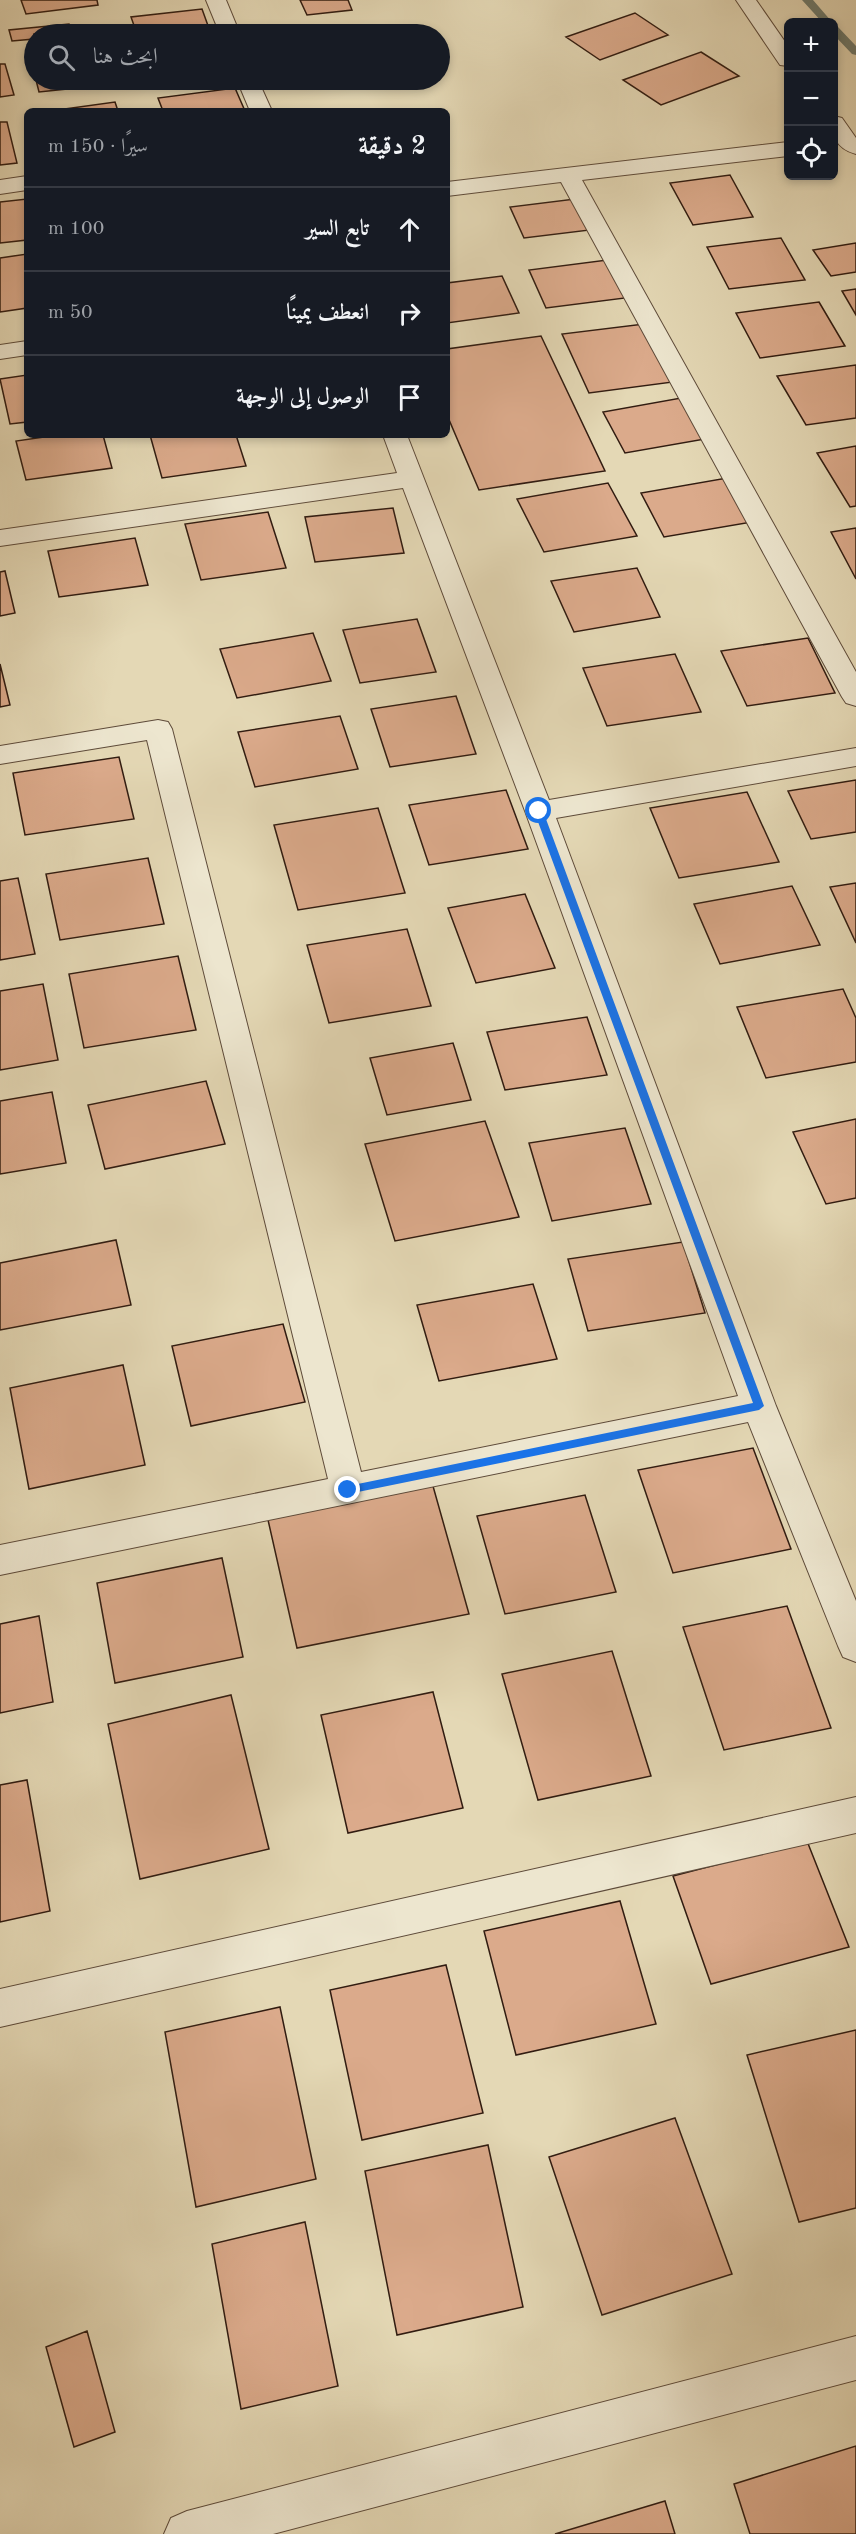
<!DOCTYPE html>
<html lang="ar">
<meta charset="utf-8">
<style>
:root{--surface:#171b24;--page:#20242c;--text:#f1f3f6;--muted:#9ea1a6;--line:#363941}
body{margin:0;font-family:"Old Standard TT",Amiri,serif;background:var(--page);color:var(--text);direction:rtl}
.controls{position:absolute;right:18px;top:18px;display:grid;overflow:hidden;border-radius:9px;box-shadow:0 3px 9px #0003}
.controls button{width:54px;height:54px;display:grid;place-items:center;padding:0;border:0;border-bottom:2px solid var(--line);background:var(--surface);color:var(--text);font:30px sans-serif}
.stop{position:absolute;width:18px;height:18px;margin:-14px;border:4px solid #1a73e8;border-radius:50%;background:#fff}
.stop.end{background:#1a73e8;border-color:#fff;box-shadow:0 2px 6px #0008}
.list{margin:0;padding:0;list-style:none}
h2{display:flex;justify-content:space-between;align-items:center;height:78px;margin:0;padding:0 24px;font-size:26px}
h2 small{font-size:20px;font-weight:400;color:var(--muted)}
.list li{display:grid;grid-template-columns:39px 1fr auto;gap:18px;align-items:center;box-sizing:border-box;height:84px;padding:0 24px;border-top:2px solid var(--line)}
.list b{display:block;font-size:22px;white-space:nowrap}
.list em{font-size:20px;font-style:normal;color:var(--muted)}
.icon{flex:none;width:33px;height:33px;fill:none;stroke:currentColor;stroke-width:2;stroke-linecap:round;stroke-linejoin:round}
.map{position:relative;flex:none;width:856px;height:2534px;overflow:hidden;direction:ltr}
.search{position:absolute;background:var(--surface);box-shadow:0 3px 9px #0003;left:24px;top:24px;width:426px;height:66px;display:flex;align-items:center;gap:15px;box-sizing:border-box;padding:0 21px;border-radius:33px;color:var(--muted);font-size:22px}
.panel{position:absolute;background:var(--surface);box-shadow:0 3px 9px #0003;left:24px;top:108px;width:426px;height:330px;border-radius:9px;direction:rtl}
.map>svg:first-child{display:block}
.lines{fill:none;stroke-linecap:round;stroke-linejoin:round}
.stream{fill:#6d7b6f;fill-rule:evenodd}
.building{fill:#dbaa8b;stroke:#311c11;stroke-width:1.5}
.street-casing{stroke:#5e4b3a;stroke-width:2}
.street{fill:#ede6cf;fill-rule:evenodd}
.route{fill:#1a73e8}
</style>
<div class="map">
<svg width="856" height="2534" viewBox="0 0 856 2534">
<rect width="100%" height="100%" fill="#e4d8b5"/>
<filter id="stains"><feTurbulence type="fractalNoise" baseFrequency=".00333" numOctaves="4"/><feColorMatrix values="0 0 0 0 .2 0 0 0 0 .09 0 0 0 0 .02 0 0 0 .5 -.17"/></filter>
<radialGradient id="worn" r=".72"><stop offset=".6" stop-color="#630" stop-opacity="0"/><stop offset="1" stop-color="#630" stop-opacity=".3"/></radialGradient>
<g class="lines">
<path class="stream" d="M 802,0 L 813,0 L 832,22 L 822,22 Z
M 834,26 L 838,27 L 856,46 L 856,55 L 852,54 L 834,35 Z"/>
</g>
<path class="building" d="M 21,0 L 97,0 L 98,5 L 26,14 Z
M 300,0 L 348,0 L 352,10 L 307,15 Z
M 202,9 L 211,34 L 137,34 L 131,17 Z
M 635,13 L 668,35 L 600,60 L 566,37 Z
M 69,24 L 72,34 L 34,34 L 34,39 L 12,41 L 9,30 Z
M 34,48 L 34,76 L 27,49 Z
M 701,52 L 739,76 L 661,105 L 623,80 Z
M 0,64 L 5,64 L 14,95 L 0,97 Z
M 36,80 L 114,80 L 115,84 L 39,92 Z
M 235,88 L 245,111 L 163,111 L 158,98 Z
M 115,102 L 118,111 L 50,111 Z
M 0,122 L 7,122 L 17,163 L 0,165 Z
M 730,175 L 753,217 L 693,225 L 670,183 Z
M 27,199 L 27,240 L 0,243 L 0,202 Z
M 575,199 L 590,230 L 524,238 L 510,207 Z
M 781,238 L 805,280 L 729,289 L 707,247 Z
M 856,243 L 856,272 L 831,276 L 813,250 Z
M 27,254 L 27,308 L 0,312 L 0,258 Z
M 615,259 L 633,297 L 546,308 L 529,270 Z
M 502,276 L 519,313 L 447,323 L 447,283 Z
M 856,289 L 856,315 L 842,291 Z
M 819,302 L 845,346 L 760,358 L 736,313 Z
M 644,324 L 673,382 L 589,393 L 562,334 Z
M 541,336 L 605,471 L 479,490 L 447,415 L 447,349 Z
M 856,365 L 856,418 L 806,425 L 777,376 Z
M 27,375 L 27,422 L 10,424 L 0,379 Z
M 681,398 L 705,439 L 625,453 L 603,412 Z
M 58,435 L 103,435 L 112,468 L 26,480 L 16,441 Z
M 150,435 L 236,435 L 246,466 L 162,478 Z
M 856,446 L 856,506 L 850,507 L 817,453 Z
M 727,478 L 752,522 L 664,537 L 641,493 Z
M 608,483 L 637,536 L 544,552 L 517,499 Z
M 393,508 L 404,553 L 315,562 L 305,517 Z
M 268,512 L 286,568 L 201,580 L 185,524 Z
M 856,528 L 856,579 L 831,532 Z
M 135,538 L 148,585 L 59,597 L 48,551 Z
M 637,568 L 660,617 L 574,632 L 551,581 Z
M 5,571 L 15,613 L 0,616 L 0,572 Z
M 417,619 L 436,672 L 360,683 L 343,630 Z
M 313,633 L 331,681 L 237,698 L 220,649 Z
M 808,638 L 835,693 L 747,706 L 721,651 Z
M 675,654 L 701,712 L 607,726 L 583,668 Z
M 0,664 L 10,705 L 0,707 Z
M 456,696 L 476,754 L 390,767 L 371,709 Z
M 340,716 L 358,769 L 255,787 L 238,732 Z
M 119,757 L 134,819 L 25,835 L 13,773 Z
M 856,780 L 856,832 L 811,839 L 788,791 Z
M 506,790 L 528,849 L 429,865 L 409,805 Z
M 747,792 L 779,862 L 679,878 L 650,808 Z
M 378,808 L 405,893 L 298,910 L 274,825 Z
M 148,858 L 164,924 L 60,940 L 46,874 Z
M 18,878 L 35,954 L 0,960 L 0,881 Z
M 856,883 L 856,943 L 830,887 Z
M 792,886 L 820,945 L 720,964 L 694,904 Z
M 525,894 L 555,968 L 476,983 L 448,908 Z
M 407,929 L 431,1006 L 329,1023 L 307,945 Z
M 178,956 L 196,1030 L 84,1048 L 69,974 Z
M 43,984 L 58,1060 L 0,1070 L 0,991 Z
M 843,989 L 856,1018 L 856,1062 L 766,1078 L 737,1007 Z
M 587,1017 L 607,1075 L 505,1090 L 487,1032 Z
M 453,1043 L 471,1100 L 387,1115 L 370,1058 Z
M 206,1081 L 225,1144 L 105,1169 L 88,1105 Z
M 52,1092 L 66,1163 L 0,1174 L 0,1101 Z
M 856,1119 L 856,1198 L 826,1204 L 793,1132 Z
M 485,1121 L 519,1217 L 395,1241 L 365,1144 Z
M 625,1128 L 651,1204 L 552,1221 L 529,1143 Z
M 116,1240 L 131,1305 L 0,1330 L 0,1263 Z
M 683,1242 L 705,1313 L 588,1331 L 568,1259 Z
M 533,1284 L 557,1359 L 439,1381 L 417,1305 Z
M 283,1324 L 305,1402 L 191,1426 L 172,1346 Z
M 123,1365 L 145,1465 L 29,1489 L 10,1388 Z
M 753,1448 L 791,1549 L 673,1573 L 638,1470 Z
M 431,1479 L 469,1614 L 297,1648 L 266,1511 Z
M 585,1495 L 616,1592 L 505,1614 L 477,1516 Z
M 222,1558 L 243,1657 L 115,1683 L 97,1583 Z
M 787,1606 L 831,1728 L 724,1750 L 683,1627 Z
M 39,1616 L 53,1702 L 0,1713 L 0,1624 Z
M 612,1651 L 651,1776 L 538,1800 L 502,1674 Z
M 433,1692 L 463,1808 L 348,1833 L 321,1715 Z
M 231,1695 L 269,1849 L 140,1879 L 108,1724 Z
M 27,1780 L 50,1911 L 0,1922 L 0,1785 Z
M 807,1841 L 849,1947 L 711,1984 L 673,1876 Z
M 620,1901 L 656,2024 L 516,2055 L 484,1931 Z
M 446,1965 L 483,2113 L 362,2140 L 330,1990 Z
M 280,2007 L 316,2179 L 196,2207 L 165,2032 Z
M 856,2030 L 856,2208 L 799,2222 L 747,2055 Z
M 675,2118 L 732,2274 L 602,2315 L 549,2157 Z
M 488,2145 L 523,2307 L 397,2335 L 365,2171 Z
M 305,2222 L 338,2386 L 241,2409 L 212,2244 Z
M 87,2331 L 115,2432 L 74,2447 L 46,2347 Z
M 856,2446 L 856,2534 L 750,2534 L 734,2484 Z
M 665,2501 L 675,2534 L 555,2534 Z"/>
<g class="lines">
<g class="street-casing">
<path id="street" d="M 206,0 L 226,0 L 240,34 L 220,34 Z
M 736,0 L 756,0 L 788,46 L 788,66 L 780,65 Z
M 237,80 L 258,80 L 272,111 L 250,111 Z
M 834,116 L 842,118 L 856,138 L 856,154 C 835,148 832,136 834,116 Z
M 788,142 L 788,156 L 582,180 L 856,672 L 856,706 L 846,703 L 842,697 L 561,182 L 447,196 L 447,182 Z
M 27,176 L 27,190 L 0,194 L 0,180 Z
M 27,341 L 27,355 L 0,359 L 0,345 Z
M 383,435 L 407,435 L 549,800 L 856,748 L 856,766 L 556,818 L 776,1406 L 856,1601 L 856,1662 L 843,1657 L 838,1646 L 748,1422 L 0,1575 L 0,1545 L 328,1479 L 147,740 L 0,764 L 0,746 L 158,720 L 168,722 L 172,729 L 361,1472 L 738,1396 L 525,811 L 403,488 L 0,546 L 0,530 L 397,473 Z
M 856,1797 L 856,1833 L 0,2027 L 0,1989 Z
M 856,2336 L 856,2380 L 273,2534 L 164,2534 L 171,2518 L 187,2511 Z"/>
</g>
<use href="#street" class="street"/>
</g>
<path class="route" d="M 536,809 L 543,811 L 764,1406 L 759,1410 L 348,1494 L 343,1490 L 348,1486 L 753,1403 L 534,811 Z"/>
<rect width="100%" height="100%" filter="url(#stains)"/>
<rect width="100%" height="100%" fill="url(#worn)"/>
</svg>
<div class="controls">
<button>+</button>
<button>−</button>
<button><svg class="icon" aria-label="locate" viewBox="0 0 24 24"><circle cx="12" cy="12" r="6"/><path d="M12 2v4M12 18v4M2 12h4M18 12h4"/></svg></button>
</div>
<div class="stop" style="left:539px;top:811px"></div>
<div class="stop end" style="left:348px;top:1490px"></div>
<div class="search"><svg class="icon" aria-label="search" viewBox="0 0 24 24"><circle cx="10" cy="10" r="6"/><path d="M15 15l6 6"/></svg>ابحث هنا</div>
<section class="panel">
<h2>2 دقيقة<small>سيرًا · 150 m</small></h2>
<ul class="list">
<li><svg class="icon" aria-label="ahead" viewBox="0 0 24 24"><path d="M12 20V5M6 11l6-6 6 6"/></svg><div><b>تابع السير</b></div><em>100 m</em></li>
<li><svg class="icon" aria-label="right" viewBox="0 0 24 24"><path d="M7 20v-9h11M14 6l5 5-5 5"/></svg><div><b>انعطف يمينًا</b></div><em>50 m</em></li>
<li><svg class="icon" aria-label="arrive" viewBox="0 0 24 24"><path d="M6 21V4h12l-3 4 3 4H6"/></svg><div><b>الوصول إلى الوجهة</b></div></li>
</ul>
</section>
</div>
